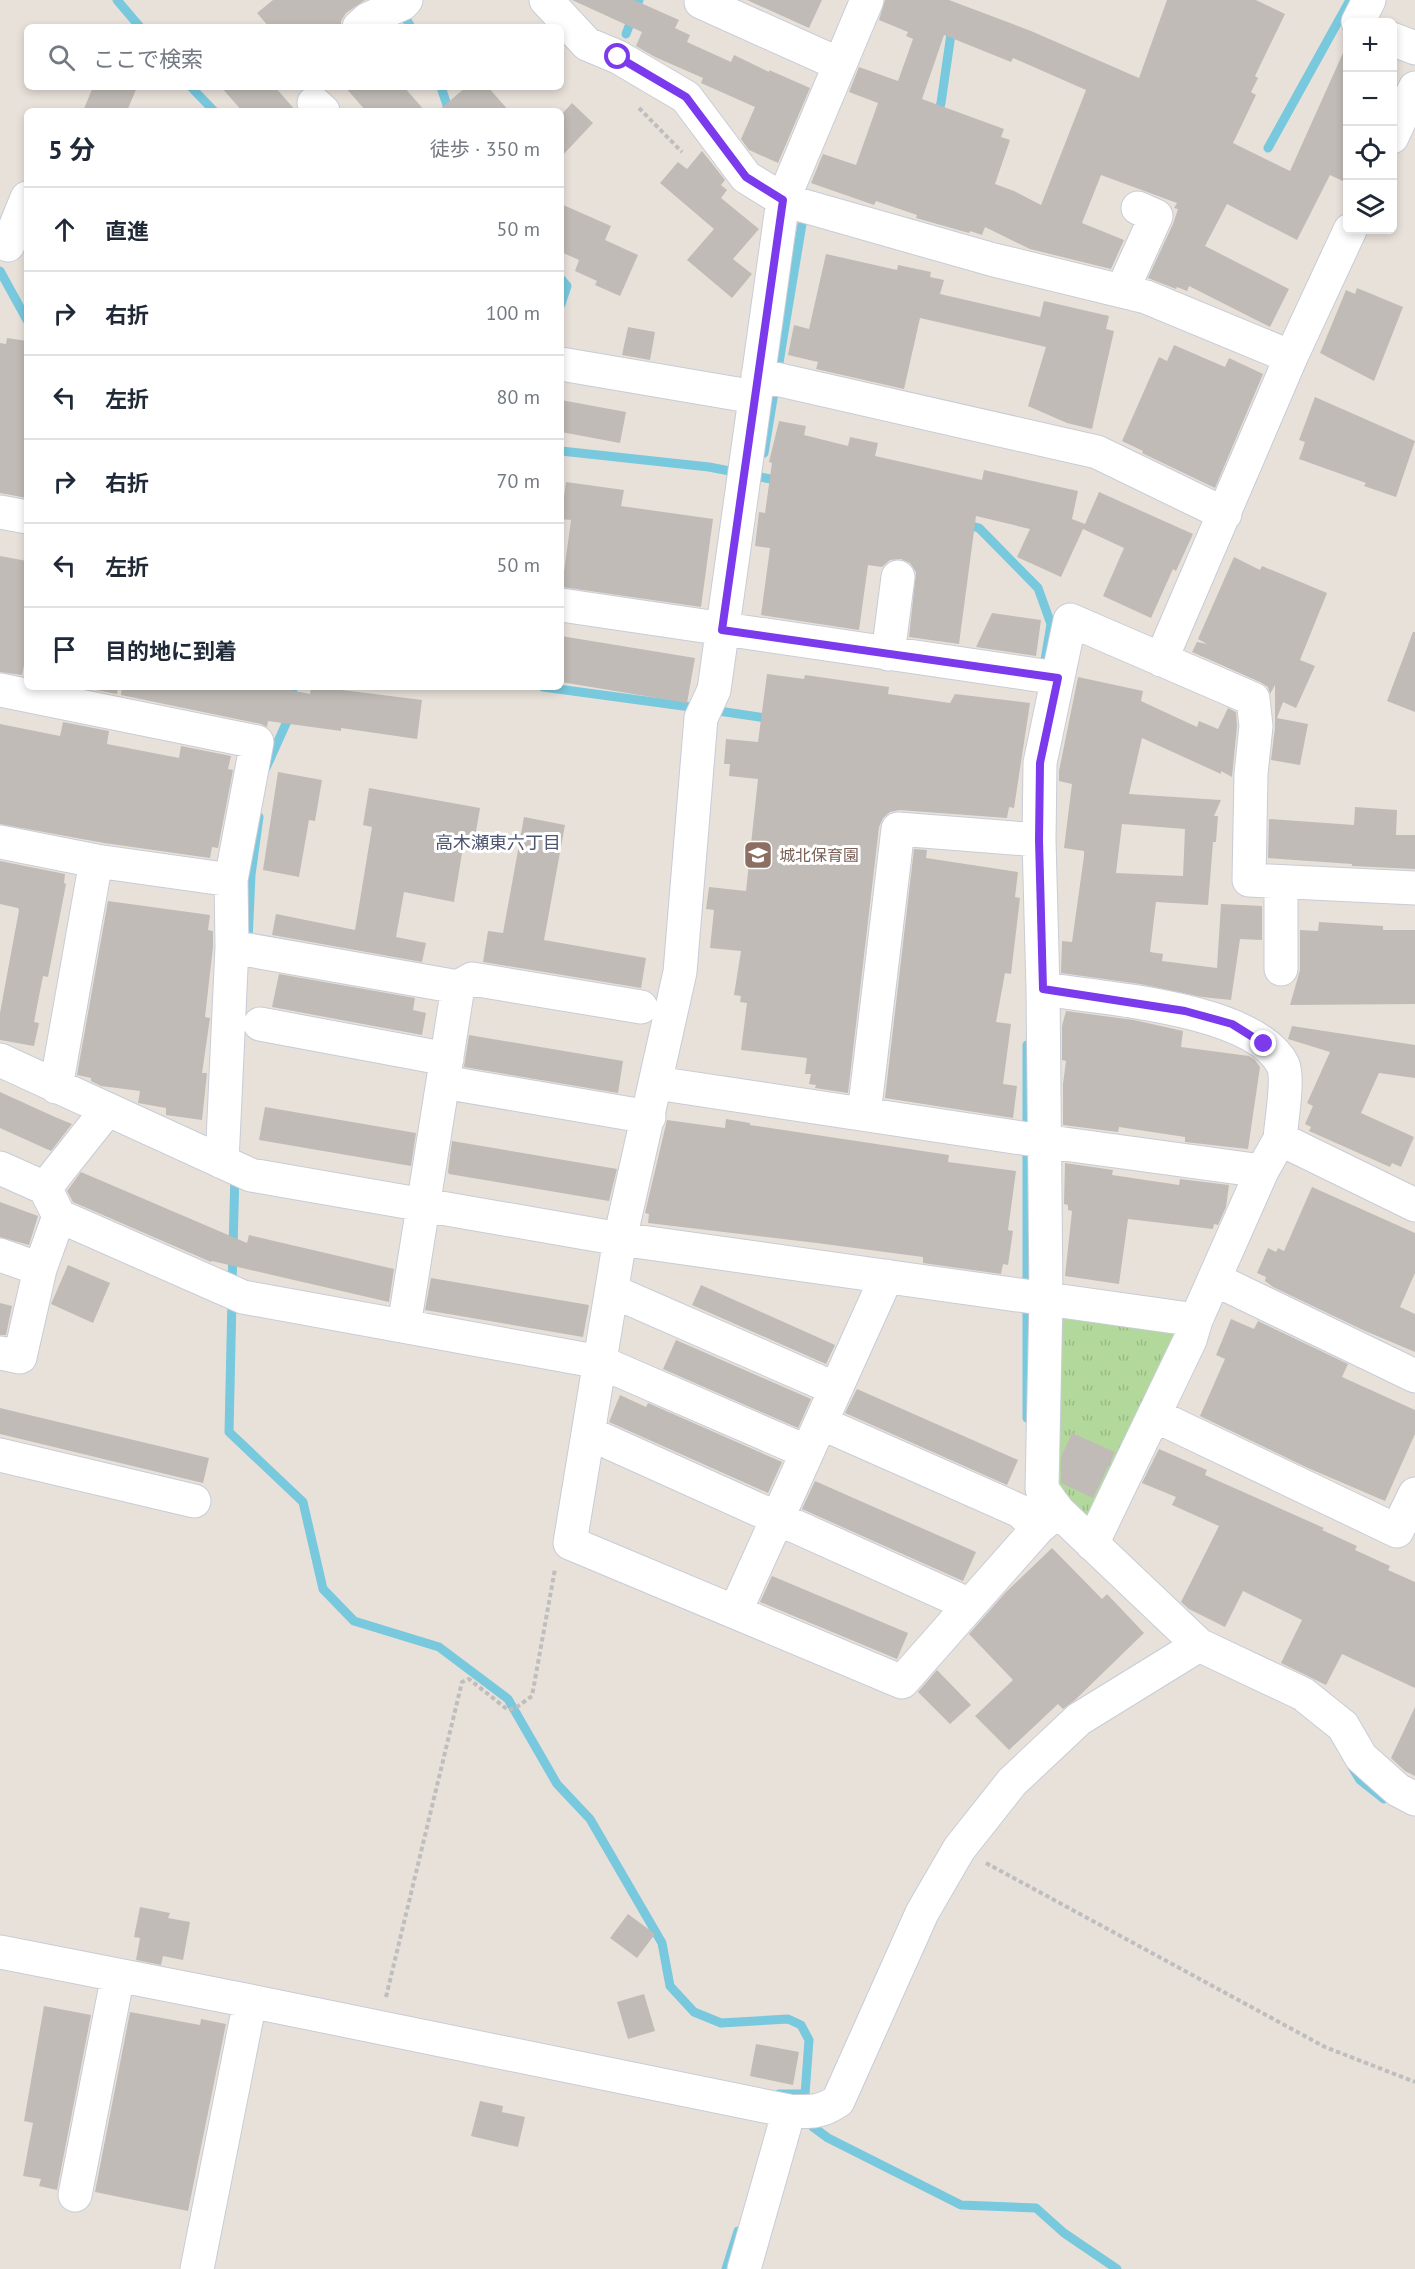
<!DOCTYPE html>
<html lang="ja">
<meta charset="utf-8">
<style>
:root{--surface:#fff;--page:#f2f2f3;--text:#1f2937;--muted:#747a83;--line:#e0e1e3}
body{margin:0;font-family:"PT Sans","Noto Sans JP",sans-serif;background:var(--page);color:var(--text)}
.controls{position:absolute;right:18px;top:18px;display:grid;overflow:hidden;border-radius:9px;box-shadow:0 3px 9px #0003}
.controls button{width:54px;height:54px;display:grid;place-items:center;padding:0;border:0;border-bottom:2px solid var(--line);background:var(--surface);color:var(--text);font:30px sans-serif}
.stop{position:absolute;width:18px;height:18px;margin:-14px;border:4px solid #7c3aed;border-radius:50%;background:#fff}
.stop.end{background:#7c3aed;border-color:#fff;box-shadow:0 2px 6px #0008}
.list{margin:0;padding:0;list-style:none}
h2{display:flex;justify-content:space-between;align-items:center;height:78px;margin:0;padding:0 24px;font-size:26px}
h2 small{font-size:20px;font-weight:400;color:var(--muted)}
.list li{display:grid;grid-template-columns:39px 1fr auto;gap:18px;align-items:center;box-sizing:border-box;height:84px;padding:0 24px;border-top:2px solid var(--line)}
.list b{display:block;font-size:22px;white-space:nowrap}
.list em{font-size:20px;font-style:normal;color:var(--muted)}
.icon{flex:none;width:33px;height:33px;fill:none;stroke:currentColor;stroke-width:2;stroke-linecap:round;stroke-linejoin:round}
.map{position:relative;flex:none;width:1415px;height:2269px;overflow:hidden}
.search{position:absolute;background:var(--surface);box-shadow:0 3px 9px #0003;left:24px;top:24px;width:540px;height:66px;display:flex;align-items:center;gap:15px;box-sizing:border-box;padding:0 21px;border-radius:9px;color:var(--muted);font-size:22px}
.panel{position:absolute;background:var(--surface);box-shadow:0 3px 9px #0003;left:24px;top:108px;width:540px;height:582px;border-radius:9px}
.map>svg:first-child{display:block}
.park{fill:url(#park-tufts)}
.lines{fill:none;stroke-linecap:round;stroke-linejoin:round}
.stream{stroke:#78c8de;stroke-width:9}
.building{fill:#c0bbb6;fill-rule:evenodd}
.minor-casing{stroke:#c8ccd7;stroke-width:35}
.path{stroke:#bebebe;stroke-width:4;stroke-dasharray:4.5 3;stroke-linecap:butt}
.minor{stroke:#fff;stroke-width:33}
.route{stroke:#7c3aed;stroke-width:8}
.labels{text-anchor:middle;dominant-baseline:central;stroke-width:6;stroke-linejoin:round;paint-order:stroke}
.education-label{font-size:16px;fill:#785e54;stroke:#fff;text-anchor:start}
.neighbourhood-label{font-size:18px;fill:#4d5571;stroke:#fff}
</style>
<div class="map">
<svg width="1415" height="2269" viewBox="0 0 1415 2269">
<defs>
<pattern id="park-tufts" width="24" height="20" patternUnits="userSpaceOnUse" patternTransform="scale(1.5)"><rect width="24" height="20" fill="#b3d89c"/><path d="M3 7l-1-3M5 7V3M7 7l1-3M15 17l-1-3M17 17v-4M19 17l1-3" fill="none" stroke="#9ab986"/></pattern>
</defs>
<rect width="100%" height="100%" fill="#e8e1da"/>
<path class="park" d="M 1049,1306 L 1178,1324 L 1184,1337 L 1098,1515 L 1083,1521 L 1058,1500 Z"/>
<g class="lines">
<path class="stream" d="M 117,0 L 140,27
M 401,11 L 411,27
M 626,34 L 639,0
M 191,87 L 214,111
M 441,87 L 449,111
M 937,117 L 941,103 L 952,27
M 1268,148 L 1350,0
M 0,271 L 27,320
M 561,279 L 567,286 L 561,304
M 561,451 L 709,467 L 781,481
M 764,453 L 804,212
M 964,524 L 979,528 L 1038,588 L 1051,624 L 1045,660
M 543,687 L 698,708
M 712,710 L 772,719
M 266,768 L 288,719 L 293,687
M 248,941 L 251,875 L 259,817
M 1027,1045 L 1027,1418
M 232,1286 L 235,1173
M 232,1299 L 229,1432 L 303,1502 L 323,1589 L 354,1621 L 439,1647 L 508,1699 L 557,1784 L 590,1819 L 662,1943 L 670,1986 L 694,2012 L 721,2023 L 788,2019 L 801,2025 L 809,2040 L 805,2094 L 779,2094
M 1352,1767 L 1360,1780 L 1384,1799
M 813,2127 L 828,2138 L 961,2205 L 1036,2208 L 1064,2233 L 1117,2269
M 726,2269 L 738,2231"/>
</g>
<path class="building" d="M 273,0 L 365,0 L 346,13 L 341,21 L 341,27 L 269,27 L 257,13 Z
M 572,0 L 634,0 L 679,20 L 675,28 L 690,35 L 687,42 L 731,62 L 734,55 L 769,72 L 769,70 L 810,88 L 778,163 L 749,150 L 741,139 L 755,107 L 701,83 L 703,78 L 655,57 L 636,46 L 642,32 Z
M 747,0 L 822,0 L 809,28 Z
M 885,0 L 949,0 L 1031,31 L 1139,78 L 1167,0 L 1256,0 L 1285,14 L 1255,76 L 1258,78 L 1251,92 L 1256,95 L 1233,143 L 1290,171 L 1347,44 L 1347,183 L 1330,175 L 1297,240 L 1227,204 L 1205,246 L 1289,289 L 1270,327 L 1189,286 L 1187,291 L 1177,287 L 1176,289 L 1148,278 L 1173,224 L 1178,209 L 1174,208 L 1177,203 L 1101,175 L 1082,223 L 1124,240 L 1111,269 L 1030,249 L 985,227 L 982,235 L 970,231 L 969,233 L 916,218 L 917,215 L 876,201 L 874,205 L 811,183 L 823,154 L 856,165 L 878,103 L 849,92 L 859,67 L 898,81 L 913,39 L 906,36 L 908,32 L 879,20 ZM 944,35 L 1011,62 L 1013,58 L 1086,90 L 1041,205 L 1014,191 L 995,184 L 1010,140 L 1001,137 L 1004,129 L 922,99 Z
M 93,87 L 137,87 L 127,111 L 83,111 Z
M 221,87 L 275,87 L 296,111 L 242,111 Z
M 345,87 L 404,87 L 425,111 L 366,111 Z
M 466,87 L 488,87 L 509,111 L 438,111 Z
M 572,103 L 593,123 L 561,157 L 561,115 Z
M 702,151 L 725,180 L 721,185 L 727,190 L 721,198 L 759,229 L 733,259 L 752,274 L 732,298 L 687,260 L 714,229 L 660,183 L 678,162 L 687,169 Z
M 561,204 L 611,226 L 605,240 L 638,255 L 620,296 L 595,285 L 597,281 L 575,271 L 579,260 L 561,252 Z
M 826,254 L 897,270 L 898,265 L 931,272 L 930,277 L 944,280 L 940,294 L 1040,317 L 1044,301 L 1109,316 L 1106,329 L 1114,331 L 1092,429 L 1067,423 L 1028,406 L 1046,347 L 920,318 L 904,389 L 816,369 L 818,362 L 788,355 L 794,325 L 809,329 Z
M 1357,288 L 1403,307 L 1374,381 L 1320,353 L 1346,290 L 1355,294 Z
M 628,327 L 655,332 L 650,360 L 622,355 Z
M 7,338 L 27,341 L 27,498 L 0,493 L 0,343 L 6,344 Z
M 1174,345 L 1225,367 L 1229,358 L 1263,374 L 1215,488 L 1142,453 L 1143,451 L 1122,441 L 1159,357 L 1167,361 Z
M 1315,397 L 1415,441 L 1396,497 L 1364,486 L 1366,483 L 1299,459 L 1305,442 L 1299,440 Z
M 561,400 L 626,412 L 620,443 L 561,432 Z
M 779,421 L 806,426 L 804,435 L 848,446 L 850,437 L 878,443 L 875,456 L 982,480 L 984,470 L 1078,491 L 1072,519 L 1085,524 L 1099,492 L 1193,534 L 1176,571 L 1173,569 L 1151,618 L 1103,596 L 1124,548 L 1083,529 L 1061,577 L 1017,557 L 1030,529 L 976,516 L 959,644 L 909,637 L 916,572 L 910,563 L 901,559 L 890,560 L 882,567 L 868,565 L 859,630 L 761,615 L 770,548 L 755,546 L 759,512 L 765,513 L 772,463 L 769,462 Z
M 566,482 L 624,490 L 621,506 L 713,519 L 701,607 L 562,587 L 571,520 L 561,519 Z
M 0,556 L 27,561 L 27,649 L 22,675 L 0,672 Z
M 1234,557 L 1260,570 L 1262,566 L 1327,593 L 1300,660 L 1315,666 L 1296,708 L 1283,702 L 1277,718 L 1308,724 L 1300,765 L 1271,760 L 1275,728 L 1275,685 L 1270,694 L 1268,687 L 1260,682 L 1192,652 L 1197,642 L 1207,644 L 1198,639 Z
M 992,613 L 1041,620 L 1036,656 L 976,647 Z
M 1413,632 L 1415,632 L 1415,712 L 1387,701 Z
M 561,636 L 695,658 L 687,703 L 561,682 Z
M 767,674 L 804,679 L 805,675 L 889,687 L 888,694 L 950,703 L 955,694 L 1030,703 L 1014,808 L 1009,807 L 1007,818 L 899,810 L 890,812 L 883,818 L 879,827 L 848,1093 L 815,1088 L 816,1085 L 809,1084 L 811,1074 L 805,1074 L 807,1058 L 741,1050 L 747,1003 L 740,1002 L 741,996 L 734,995 L 741,951 L 710,948 L 714,910 L 706,909 L 709,887 L 746,891 L 758,779 L 729,776 L 730,764 L 724,764 L 726,739 L 758,742 Z
M 1078,677 L 1143,691 L 1141,701 L 1197,727 L 1199,721 L 1218,729 L 1228,708 L 1236,712 L 1237,726 L 1232,777 L 1221,771 L 1221,774 L 1142,738 L 1129,794 L 1221,800 L 1214,816 L 1218,816 L 1216,842 L 1213,842 L 1208,905 L 1156,902 L 1150,952 L 1163,954 L 1162,961 L 1217,968 L 1221,904 L 1262,906 L 1262,940 L 1240,939 L 1231,1000 L 1202,997 L 1140,984 L 1061,973 L 1062,941 L 1072,942 L 1084,856 L 1084,851 L 1064,848 L 1072,784 L 1059,781 L 1059,771 ZM 1122,824 L 1185,829 L 1183,876 L 1116,873 Z
M 80,687 L 118,687 L 117,694 Z
M 122,687 L 275,687 L 310,694 L 311,687 L 318,687 L 422,700 L 417,739 L 341,728 L 341,731 L 268,721 L 267,727 L 261,724 L 121,695 Z
M 63,722 L 109,731 L 107,744 L 179,758 L 181,746 L 231,756 L 228,769 L 233,770 L 218,848 L 212,847 L 210,858 L 104,843 L 0,824 L 0,724 L 60,736 Z
M 278,772 L 322,780 L 315,821 L 309,820 L 299,877 L 263,870 Z
M 369,788 L 480,808 L 473,849 L 463,847 L 454,902 L 404,892 L 396,937 L 426,943 L 422,962 L 272,935 L 276,914 L 355,930 L 372,827 L 363,825 Z
M 1355,807 L 1397,810 L 1396,835 L 1415,835 L 1415,869 L 1352,866 L 1352,864 L 1268,858 L 1269,819 L 1354,825 Z
M 524,817 L 565,825 L 544,940 L 646,958 L 641,988 L 483,962 L 488,931 L 503,933 Z
M 914,849 L 927,850 L 926,858 L 1018,872 L 1015,897 L 1020,898 L 1011,974 L 1005,973 L 996,1022 L 1011,1024 L 1003,1084 L 1017,1086 L 1013,1118 L 885,1098 Z
M 0,861 L 65,874 L 64,883 L 66,884 L 48,977 L 43,976 L 34,1022 L 39,1023 L 34,1046 L 0,1040 L 0,1013 L 19,910 L 18,908 L 0,904 Z
M 108,901 L 210,915 L 208,930 L 213,931 L 213,947 L 205,1017 L 210,1018 L 202,1073 L 207,1073 L 202,1120 L 166,1115 L 166,1108 L 138,1103 L 140,1091 L 101,1086 L 91,1081 L 91,1078 L 77,1075 Z
M 1319,922 L 1383,926 L 1383,930 L 1415,930 L 1415,1004 L 1290,1005 L 1300,970 L 1300,930 L 1318,931 Z
M 279,974 L 415,998 L 413,1010 L 426,1013 L 422,1035 L 272,1007 Z
M 1066,1011 L 1134,1020 L 1183,1031 L 1181,1047 L 1249,1056 L 1255,1060 L 1260,1067 L 1248,1149 L 1185,1142 L 1185,1137 L 1119,1127 L 1118,1132 L 1063,1125 L 1063,1084 L 1066,1061 L 1062,1060 L 1062,1026 Z
M 1292,1026 L 1415,1045 L 1415,1078 L 1379,1073 L 1361,1113 L 1414,1137 L 1401,1167 L 1392,1163 L 1390,1167 L 1309,1131 L 1311,1127 L 1305,1124 L 1313,1106 L 1307,1103 L 1330,1052 L 1288,1039 Z
M 469,1035 L 623,1061 L 618,1093 L 464,1067 Z
M 0,1092 L 55,1117 L 72,1124 L 51,1151 L 0,1128 Z
M 265,1107 L 416,1133 L 411,1166 L 259,1140 Z
M 726,1119 L 750,1123 L 750,1125 L 949,1155 L 948,1162 L 1016,1171 L 1008,1230 L 1013,1231 L 1008,1265 L 1003,1264 L 1001,1274 L 923,1263 L 923,1257 L 817,1243 L 648,1223 L 649,1214 L 645,1213 L 667,1120 L 725,1128 Z
M 452,1141 L 617,1169 L 609,1201 L 449,1174 L 448,1172 Z
M 1065,1163 L 1113,1170 L 1112,1175 L 1179,1185 L 1180,1179 L 1229,1185 L 1226,1207 L 1218,1225 L 1214,1224 L 1213,1229 L 1128,1219 L 1119,1284 L 1065,1276 L 1072,1211 L 1068,1210 L 1068,1205 L 1064,1204 Z
M 81,1172 L 247,1243 L 249,1235 L 394,1269 L 389,1302 L 212,1261 L 211,1262 L 73,1202 L 67,1191 Z
M 1312,1187 L 1415,1233 L 1415,1273 L 1400,1307 L 1415,1314 L 1415,1352 L 1363,1330 L 1273,1287 L 1265,1281 L 1266,1277 L 1257,1273 L 1268,1248 L 1276,1252 L 1278,1248 L 1284,1251 Z
M 0,1202 L 38,1216 L 29,1245 L 0,1237 Z
M 68,1265 L 110,1283 L 93,1323 L 51,1304 Z
M 431,1278 L 589,1305 L 583,1337 L 425,1310 Z
M 701,1285 L 835,1345 L 826,1364 L 692,1305 Z
M 0,1303 L 12,1306 L 6,1335 L 0,1335 Z
M 1231,1319 L 1254,1329 L 1258,1321 L 1348,1364 L 1342,1377 L 1415,1410 L 1415,1434 L 1385,1501 L 1308,1468 L 1200,1416 L 1225,1359 L 1216,1355 Z
M 676,1340 L 811,1399 L 798,1428 L 663,1369 Z
M 857,1389 L 1018,1460 L 1007,1485 L 845,1413 Z
M 620,1395 L 646,1407 L 648,1403 L 782,1462 L 768,1493 L 609,1422 Z
M 0,1408 L 209,1458 L 203,1483 L 0,1434 Z
M 1072,1433 L 1115,1452 L 1093,1498 L 1061,1483 L 1061,1457 Z
M 1159,1449 L 1207,1470 L 1205,1475 L 1324,1528 L 1322,1530 L 1357,1546 L 1355,1550 L 1390,1566 L 1388,1570 L 1415,1582 L 1415,1688 L 1342,1654 L 1326,1685 L 1281,1663 L 1302,1620 L 1243,1591 L 1225,1627 L 1189,1609 L 1181,1602 L 1219,1526 L 1172,1505 L 1176,1497 L 1142,1483 Z
M 815,1481 L 976,1552 L 963,1581 L 802,1509 Z
M 1052,1548 L 1102,1599 L 1107,1594 L 1144,1633 L 1075,1700 L 1063,1709 L 1058,1704 L 1009,1750 L 975,1716 L 1013,1680 L 969,1634 L 1006,1592 Z
M 772,1576 L 908,1633 L 897,1659 L 760,1602 Z
M 937,1670 L 971,1705 L 950,1724 L 918,1692 Z
M 1415,1707 L 1415,1776 L 1405,1771 L 1391,1758 Z
M 140,1907 L 170,1913 L 168,1918 L 190,1922 L 183,1960 L 163,1956 L 161,1965 L 136,1960 L 140,1938 L 134,1937 Z
M 628,1914 L 655,1934 L 637,1958 L 610,1938 Z
M 644,1994 L 655,2031 L 628,2039 L 617,2002 Z
M 44,2006 L 91,2015 L 57,2190 L 39,2186 L 41,2179 L 23,2176 L 33,2123 L 24,2121 Z
M 130,2012 L 200,2025 L 201,2019 L 226,2024 L 188,2211 L 95,2192 Z
M 756,2044 L 799,2052 L 793,2085 L 750,2076 Z
M 480,2101 L 503,2106 L 502,2112 L 525,2117 L 518,2147 L 471,2136 Z"/>
<g class="lines">
<g class="minor-casing">
<path id="minor" d="M 546,0 L 587,44 L 618,57 L 686,97 L 746,177 L 783,200 L 994,260 L 1146,297 L 1291,357
M 867,0 L 783,200 L 714,690 L 701,718 L 680,972 L 620,1239 L 570,1543 L 902,1682 L 1038,1528 L 1058,1511
M 701,2 L 839,64
M 1358,22 L 1369,0
M 359,27 L 368,19 L 402,4 L 406,0
M 1392,39 L 1415,48
M 314,103 L 323,111
M 1392,137 L 1415,88
M 8,245 L 27,198
M 1122,291 L 1156,216 L 1138,208
M 561,364 L 755,397
M 758,375 L 1097,452 L 1225,514
M 0,512 L 27,517
M 561,605 L 1058,678
M 888,654 L 898,577
M 1161,660 L 1291,357 L 1350,230
M 0,690 L 257,742 L 231,880 L 232,947 L 222,1162
M 0,842 L 96,861
M 1281,882 L 1281,969
M 1415,888 L 1249,880 L 1251,774 L 1256,726 L 1253,699 L 1070,620 L 1040,763 L 1039,840 L 1043,989 L 1046,1298 L 1042,1489 L 1058,1511 L 1199,1645 L 1303,1694 L 1343,1726 L 1361,1757 L 1398,1790 L 1415,1799
M 232,947 L 458,987 L 472,979 L 641,1007
M 1043,989 C 1101,998 1255,1008 1283,1065 C 1289,1079 1281,1123 1280,1139
M 260,1024 L 447,1059
M 0,1060 L 251,1175 L 620,1239 L 1196,1320 L 1262,1171 L 1280,1139 L 1415,1205
M 443,1082 L 649,1117
M 656,1083 L 1035,1140 L 1262,1171
M 56,1087 L 96,861 L 231,880
M 864,1114 L 898,829 L 1039,840
M 0,1168 L 45,1188 L 59,1216 L 243,1297 L 600,1362 L 807,1452
M 45,1188 L 107,1110
M 0,1255 L 40,1269
M 1214,1279 L 1415,1376
M 612,1291 L 836,1389
M 404,1326 L 458,987
M 0,1353 L 20,1357 L 40,1269 L 59,1216
M 1154,1415 L 1397,1531 L 1415,1494
M 821,1423 L 1020,1511 L 1038,1528
M 588,1433 L 970,1605
M 0,1455 L 194,1501
M 1092,1544 L 1190,1340 L 1196,1320
M 735,1612 L 887,1276
M 0,1952 L 250,2001 L 789,2111 C 810,2112 820,2113 838,2101 L 922,1913 L 959,1849 L 1012,1782 L 1079,1719 L 1199,1645
M 75,2195 L 118,1975
M 197,2269 L 250,2001
M 744,2269 L 789,2111"/>
</g>
<path class="path" d="M 639,108 L 682,152
M 986,1863 L 1325,2047 L 1415,2082
M 386,1997 L 462,1682 L 469,1679 L 508,1710 L 517,1707 L 532,1696 L 555,1569"/>
<use href="#minor" class="minor"/>
</g>
<g class="lines">
<path class="route" d="M 618,57 L 686,97 L 746,177 L 783,200 L 722,630 L 1058,678 L 1040,763 L 1039,840 L 1043,989 L 1185,1011 L 1232,1024 L 1264,1044"/>
</g>
<defs>
<g id="school-square" transform="scale(1.5)"><rect x="-9" y="-9" width="18" height="18" rx="4" fill="#8d6e63" stroke="#fff"/><path d="M0-5L7-2L0 1L-7-2ZM-4 1L0 2.5L4 1V4Q0 6-4 4Z" fill="#fff"/></g>
</defs>
<g fill-rule="evenodd">
<use href="#school-square" x="758" y="855"/>
</g>
<g class="labels">
<g class="education-label">
<text x="779" y="855">城北保育園</text>
</g>
<g class="neighbourhood-label">
<text x="498" y="842">高木瀬東六丁目</text>
</g>
</g>
</svg>
<div class="controls">
<button>+</button>
<button>−</button>
<button><svg class="icon" aria-label="locate" viewBox="0 0 24 24"><circle cx="12" cy="12" r="6"/><path d="M12 2v4M12 18v4M2 12h4M18 12h4"/></svg></button>
<button><svg class="icon" aria-label="layers" viewBox="0 0 24 24"><path d="M12 4l9 5-9 5-9-5zM3 14l9 5 9-5"/></svg></button>
</div>
<div class="stop" style="left:618px;top:57px"></div>
<div class="stop end" style="left:1264px;top:1044px"></div>
<div class="search"><svg class="icon" aria-label="search" viewBox="0 0 24 24"><circle cx="10" cy="10" r="6"/><path d="M15 15l6 6"/></svg>ここで検索</div>
<section class="panel">
<h2>5 分<small>徒歩 · 350 m</small></h2>
<ul class="list">
<li><svg class="icon" aria-label="ahead" viewBox="0 0 24 24"><path d="M12 20V5M6 11l6-6 6 6"/></svg><div><b>直進</b></div><em>50 m</em></li>
<li><svg class="icon" aria-label="right" viewBox="0 0 24 24"><path d="M7 20v-9h11M14 6l5 5-5 5"/></svg><div><b>右折</b></div><em>100 m</em></li>
<li><svg class="icon" aria-label="left" viewBox="0 0 24 24"><path d="M17 20v-9H6M10 6l-5 5 5 5"/></svg><div><b>左折</b></div><em>80 m</em></li>
<li><svg class="icon" aria-label="right" viewBox="0 0 24 24"><path d="M7 20v-9h11M14 6l5 5-5 5"/></svg><div><b>右折</b></div><em>70 m</em></li>
<li><svg class="icon" aria-label="left" viewBox="0 0 24 24"><path d="M17 20v-9H6M10 6l-5 5 5 5"/></svg><div><b>左折</b></div><em>50 m</em></li>
<li><svg class="icon" aria-label="arrive" viewBox="0 0 24 24"><path d="M6 21V4h12l-3 4 3 4H6"/></svg><div><b>目的地に到着</b></div></li>
</ul>
</section>
</div>
